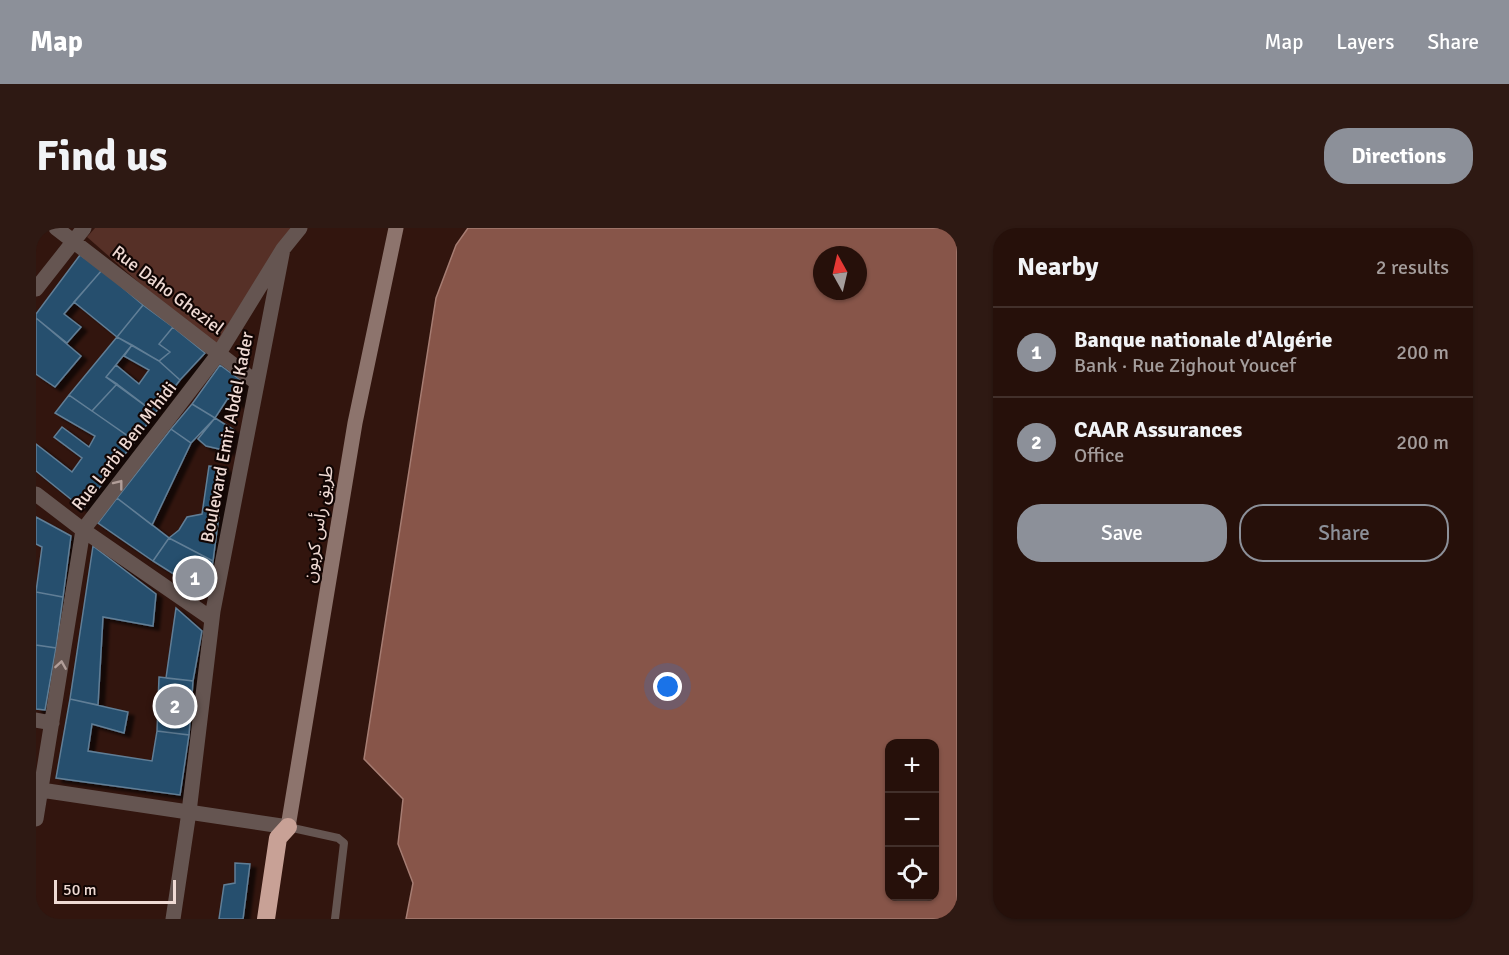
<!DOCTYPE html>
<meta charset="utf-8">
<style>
:root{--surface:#26100a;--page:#2e1913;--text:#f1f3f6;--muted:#a49d9c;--line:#42302b;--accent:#8c9099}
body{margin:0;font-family:Signika,"Noto Sans Arabic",sans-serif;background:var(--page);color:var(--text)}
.controls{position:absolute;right:18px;bottom:18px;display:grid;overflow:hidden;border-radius:12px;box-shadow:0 2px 4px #0004}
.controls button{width:54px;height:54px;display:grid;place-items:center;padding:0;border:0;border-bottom:2px solid var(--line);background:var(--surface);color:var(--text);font:30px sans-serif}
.compass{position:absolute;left:777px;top:18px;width:54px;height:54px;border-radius:50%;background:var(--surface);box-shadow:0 2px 4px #0004;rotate:352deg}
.scale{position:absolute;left:18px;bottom:15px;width:122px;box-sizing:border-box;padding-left:6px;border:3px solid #efdad4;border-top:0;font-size:16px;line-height:21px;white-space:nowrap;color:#efdad4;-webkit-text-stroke:4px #110503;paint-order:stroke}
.you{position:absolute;left:632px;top:459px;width:21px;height:21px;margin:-15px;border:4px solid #fff;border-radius:50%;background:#1a73e8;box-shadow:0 0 0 9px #1a73e833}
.badge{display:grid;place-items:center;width:39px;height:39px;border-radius:50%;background:var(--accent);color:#fff;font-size:20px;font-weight:700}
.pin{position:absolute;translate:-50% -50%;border:3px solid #fff;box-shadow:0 2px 6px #0006}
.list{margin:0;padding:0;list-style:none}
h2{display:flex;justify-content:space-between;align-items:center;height:78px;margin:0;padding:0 24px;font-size:26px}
h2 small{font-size:20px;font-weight:400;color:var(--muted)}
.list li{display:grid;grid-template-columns:39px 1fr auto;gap:18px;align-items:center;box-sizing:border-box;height:90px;padding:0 24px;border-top:2px solid var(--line)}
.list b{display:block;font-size:22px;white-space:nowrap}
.list p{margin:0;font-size:20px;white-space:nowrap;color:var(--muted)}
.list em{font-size:20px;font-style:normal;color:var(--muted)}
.actions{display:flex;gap:12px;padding:18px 24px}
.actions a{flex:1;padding:14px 0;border:2px solid var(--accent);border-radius:24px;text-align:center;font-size:21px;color:var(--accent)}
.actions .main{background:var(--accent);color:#fff}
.icon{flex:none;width:33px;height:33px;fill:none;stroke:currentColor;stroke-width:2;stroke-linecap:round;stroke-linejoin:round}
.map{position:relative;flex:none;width:921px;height:691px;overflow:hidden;border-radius:24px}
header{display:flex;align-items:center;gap:36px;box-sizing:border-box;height:84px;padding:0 30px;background:var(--accent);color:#fff}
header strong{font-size:28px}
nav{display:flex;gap:33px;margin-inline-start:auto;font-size:21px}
.intro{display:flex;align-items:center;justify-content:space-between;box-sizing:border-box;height:144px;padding:0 36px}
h1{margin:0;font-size:42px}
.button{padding:15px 27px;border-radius:24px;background:var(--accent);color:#fff;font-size:21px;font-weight:700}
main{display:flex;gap:36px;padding:0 36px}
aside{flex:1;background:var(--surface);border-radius:24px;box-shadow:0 2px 4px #0004}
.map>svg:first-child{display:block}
.green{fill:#563027}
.water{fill:#875549;stroke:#a67d73;stroke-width:1.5;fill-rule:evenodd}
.building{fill:#254f6e;stroke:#617e96;stroke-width:1.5;filter:url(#shadow)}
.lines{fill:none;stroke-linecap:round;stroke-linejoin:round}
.lane{stroke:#655551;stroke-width:8}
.street{stroke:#655551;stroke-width:15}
.secondary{stroke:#8d746d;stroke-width:15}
.highway{stroke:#c8a196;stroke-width:18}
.oneway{stroke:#b19e99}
.labels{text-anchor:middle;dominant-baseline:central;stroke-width:4.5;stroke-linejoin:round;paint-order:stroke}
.street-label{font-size:18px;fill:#efdad4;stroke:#110503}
</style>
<header>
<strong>Map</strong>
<nav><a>Map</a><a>Layers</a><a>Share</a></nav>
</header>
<div class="intro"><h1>Find us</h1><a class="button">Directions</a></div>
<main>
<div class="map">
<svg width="921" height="691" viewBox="0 0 921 691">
<defs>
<filter id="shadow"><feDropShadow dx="6" dy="4" stdDeviation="1.5" flood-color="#0009"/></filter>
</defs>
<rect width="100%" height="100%" fill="#32150e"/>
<path class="green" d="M 59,0 L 262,0 L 183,125 L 51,9 Z"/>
<path class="water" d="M 432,0 L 921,0 L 921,691 L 370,691 L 377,655 L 362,616 L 367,571 L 328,531 L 400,70 L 420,17 ZM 786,27 L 822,27 L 822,63 L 786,63 ZM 854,516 L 898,516 L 898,668 L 854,668 Z"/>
<path class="building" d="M 44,27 L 66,42 L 28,86 L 45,99 L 31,115 L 0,90 L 0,86 Z
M 66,42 L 107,77 L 81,109 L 38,74 Z
M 107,77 L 137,99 L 123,116 L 134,124 L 123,133 L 81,109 Z
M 0,90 L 45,128 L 19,159 L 0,146 Z
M 137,99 L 169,125 L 144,152 L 123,133 L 134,124 L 123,116 Z
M 81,109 L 96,117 L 70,149 L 81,156 L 56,183 L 33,167 Z
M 96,117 L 123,133 L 144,152 L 119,185 L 70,149 L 80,137 L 103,156 L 113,142 L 88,128 Z
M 184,137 L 207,154 L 202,176 L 192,170 L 179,190 L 156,176 Z
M 81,156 L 119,185 L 99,213 L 56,183 Z
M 33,167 L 99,213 L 47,281 L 0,243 L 0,216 L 36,244 L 46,230 L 18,209 L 26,199 L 53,219 L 59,208 L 19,185 Z
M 156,176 L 179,190 L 155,215 L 135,201 Z
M 179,190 L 198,202 L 192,223 L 170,218 L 162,211 Z
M 135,201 L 155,215 L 116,297 L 81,270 Z
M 173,238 L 189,240 L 177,333 L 133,310 L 143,302 L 151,289 L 166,286 Z
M 81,270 L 133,310 L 117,333 L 62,295 Z
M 0,289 L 35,308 L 27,369 L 0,364 L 6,319 L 0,316 Z
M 133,310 L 177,333 L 171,367 L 117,333 Z
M 57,318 L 120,366 L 117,398 L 67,389 L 62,477 L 34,471 Z
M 0,364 L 27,369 L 20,420 L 0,417 Z
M 140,380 L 166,403 L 157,453 L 130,450 Z
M 0,417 L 20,420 L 9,482 L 0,481 Z
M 123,449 L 157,453 L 153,507 L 121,503 Z
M 34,471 L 92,484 L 88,505 L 56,496 L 52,523 L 116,533 L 121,503 L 153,507 L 144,567 L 20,550 Z
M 199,635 L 214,636 L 207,691 L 183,691 L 188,657 L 199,655 Z"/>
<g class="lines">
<path class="lane" d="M 252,599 L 302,610 L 308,615 L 299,691"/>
<path class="street" d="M 20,0 L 221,155
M 0,61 L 48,0
M 0,266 L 47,302 L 176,391
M 0,492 L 16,495
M 5,562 L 252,599
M 0,591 L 47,302 L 183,125 L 247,21 L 264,0
M 137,691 L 153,584 L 177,383 L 247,21"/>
<path class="secondary" d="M 252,599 L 319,195 L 360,0"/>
<path class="highway" d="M 230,691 L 242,610 L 252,599"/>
</g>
<defs><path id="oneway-chevron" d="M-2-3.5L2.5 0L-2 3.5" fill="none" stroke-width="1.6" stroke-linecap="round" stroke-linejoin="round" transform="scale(1.5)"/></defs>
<g class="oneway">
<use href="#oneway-chevron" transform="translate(83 256) rotate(-52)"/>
<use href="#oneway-chevron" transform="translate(25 437) rotate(-81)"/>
</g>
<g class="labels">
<g class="street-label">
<text transform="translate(132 62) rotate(37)">Rue Daho Gheziel</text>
<text transform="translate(191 209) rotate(-79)">Boulevard Emir Abdel Kader</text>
<text transform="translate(88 218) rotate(-52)">Rue Larbi Ben M'hidi</text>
<text transform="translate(282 296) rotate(-81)">طريق رأس كربون</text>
</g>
</g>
</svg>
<div class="controls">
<button>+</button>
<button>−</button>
<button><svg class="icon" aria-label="locate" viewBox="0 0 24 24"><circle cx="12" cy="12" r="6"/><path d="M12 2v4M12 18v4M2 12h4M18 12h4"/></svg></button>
</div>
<svg class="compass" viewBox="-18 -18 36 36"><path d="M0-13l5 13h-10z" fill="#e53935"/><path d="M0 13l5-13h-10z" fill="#a49d9c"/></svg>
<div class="scale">50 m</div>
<div class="you"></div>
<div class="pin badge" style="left:159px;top:350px">1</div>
<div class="pin badge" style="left:139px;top:478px">2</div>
</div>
<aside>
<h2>Nearby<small>2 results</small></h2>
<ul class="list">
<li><span class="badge">1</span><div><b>Banque nationale d'Algérie</b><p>Bank · Rue Zighout Youcef</p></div><em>200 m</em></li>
<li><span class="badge">2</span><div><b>CAAR Assurances</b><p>Office</p></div><em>200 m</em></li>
</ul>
<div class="actions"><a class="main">Save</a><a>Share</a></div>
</aside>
</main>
